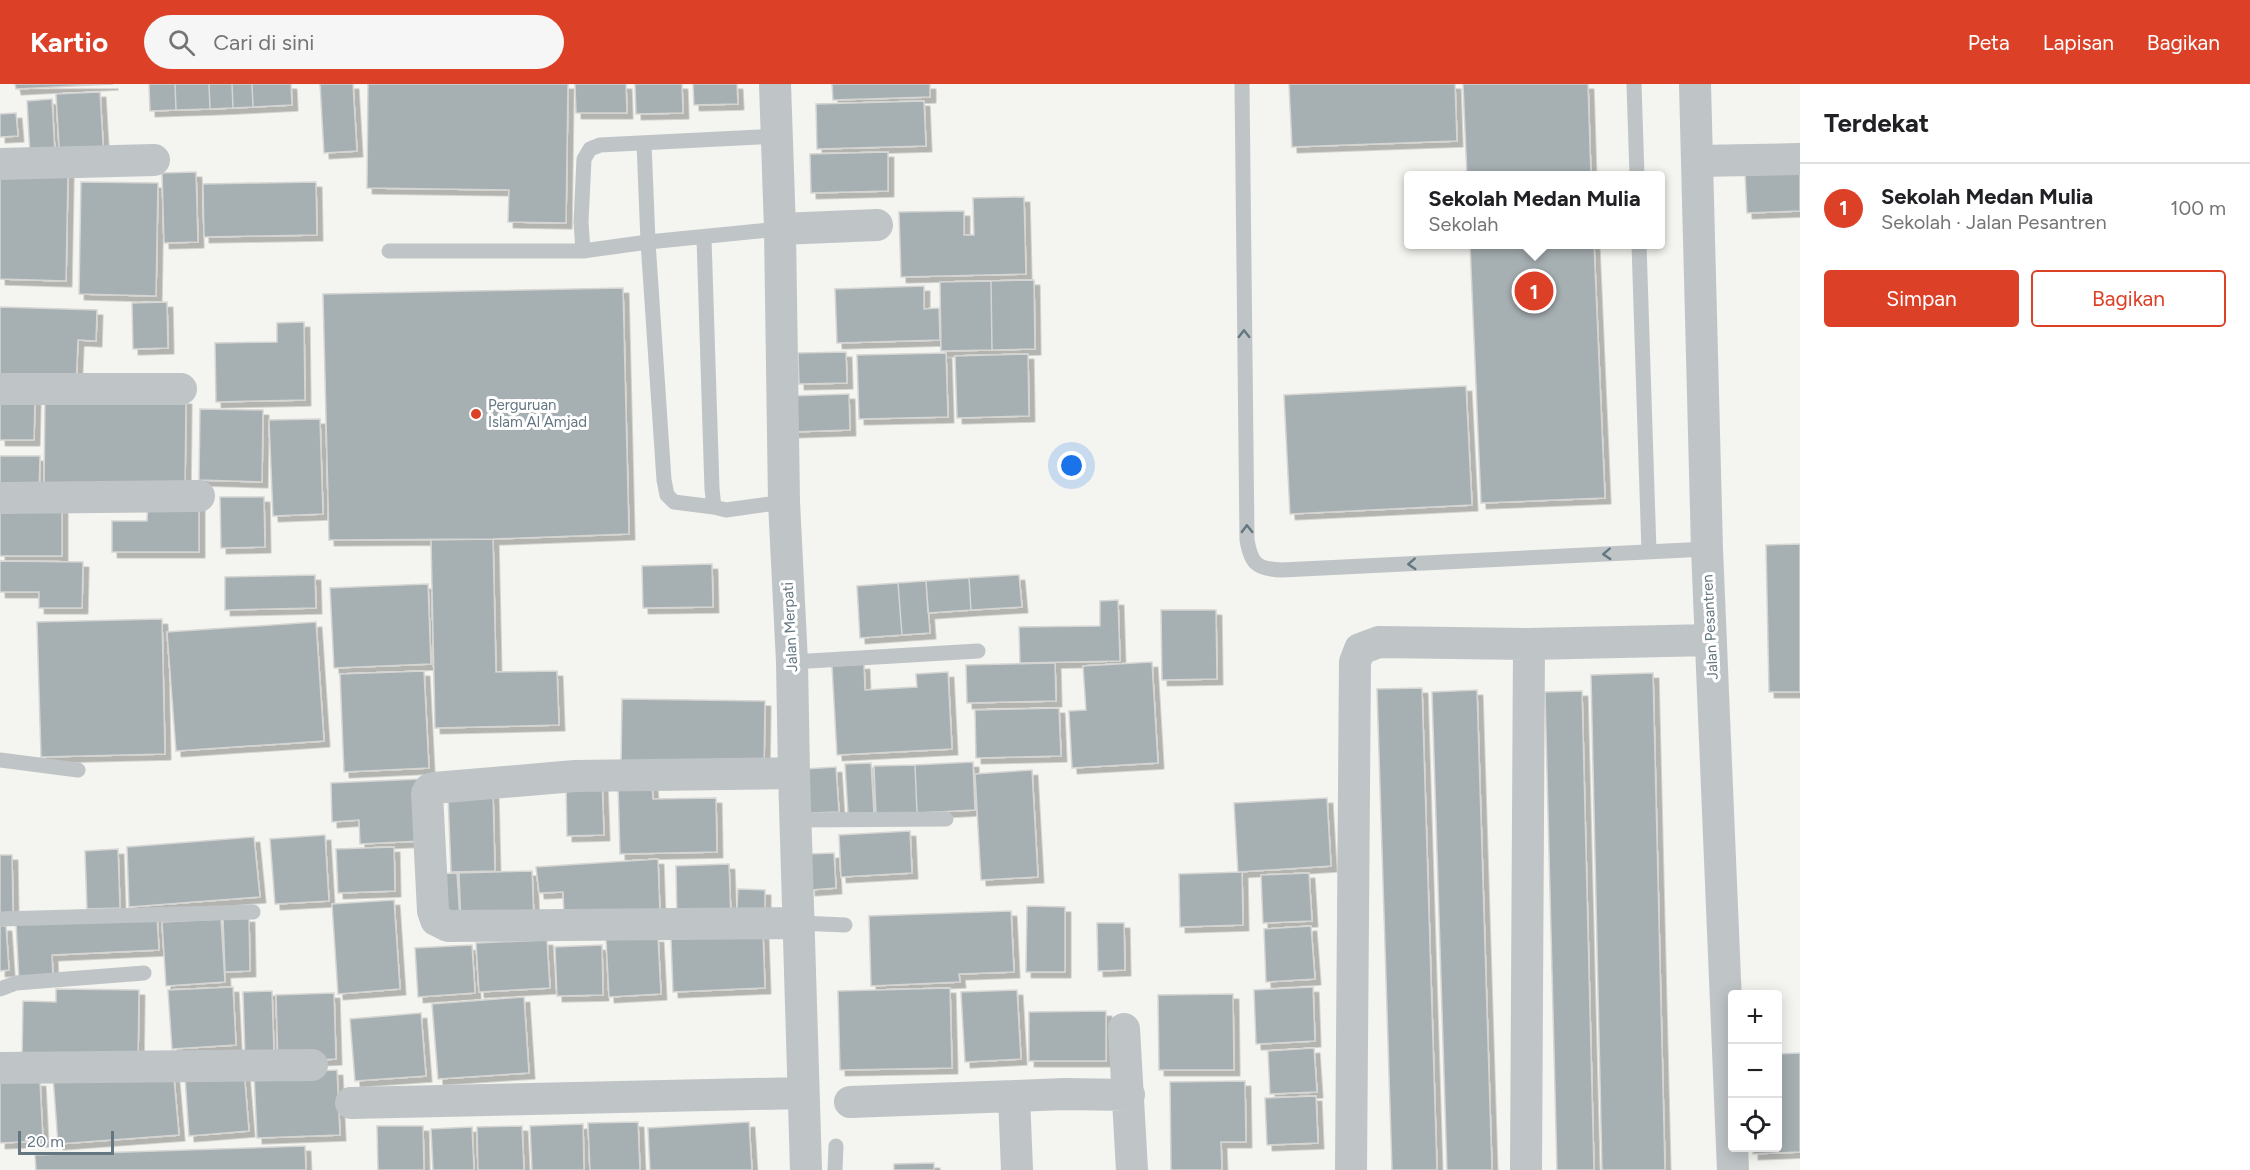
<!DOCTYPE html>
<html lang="id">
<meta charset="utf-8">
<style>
:root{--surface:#fff;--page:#f6f6f6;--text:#202124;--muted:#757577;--line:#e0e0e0;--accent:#dc4128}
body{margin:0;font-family:Figtree,sans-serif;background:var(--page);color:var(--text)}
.controls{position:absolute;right:18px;bottom:18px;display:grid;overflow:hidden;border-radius:6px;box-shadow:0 3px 15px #0003}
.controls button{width:54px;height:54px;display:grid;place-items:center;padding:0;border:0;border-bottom:2px solid var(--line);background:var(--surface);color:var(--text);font:30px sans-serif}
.scale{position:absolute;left:18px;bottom:15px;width:96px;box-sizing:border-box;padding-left:6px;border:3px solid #647680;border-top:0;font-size:16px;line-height:21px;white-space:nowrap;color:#647680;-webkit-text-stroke:4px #fff;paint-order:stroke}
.you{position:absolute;left:1072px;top:382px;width:21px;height:21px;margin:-15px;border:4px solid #fff;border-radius:50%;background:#1a73e8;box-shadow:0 0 0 9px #1a73e833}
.badge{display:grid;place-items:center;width:39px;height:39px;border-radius:50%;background:var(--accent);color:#fff;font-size:20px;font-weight:700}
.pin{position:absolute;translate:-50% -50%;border:3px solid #fff;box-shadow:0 2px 6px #0006}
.popup{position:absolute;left:1404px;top:87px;width:261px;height:78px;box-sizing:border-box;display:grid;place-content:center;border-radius:6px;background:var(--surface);filter:drop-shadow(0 2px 4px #0005);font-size:20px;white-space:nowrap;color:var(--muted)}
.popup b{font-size:22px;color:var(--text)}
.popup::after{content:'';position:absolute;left:50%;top:100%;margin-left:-12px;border:12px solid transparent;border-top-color:var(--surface)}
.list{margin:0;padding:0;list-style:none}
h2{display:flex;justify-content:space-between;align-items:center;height:78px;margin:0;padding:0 24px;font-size:26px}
h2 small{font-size:20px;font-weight:400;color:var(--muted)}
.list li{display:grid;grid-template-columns:39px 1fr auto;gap:18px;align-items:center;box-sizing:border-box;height:90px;padding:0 24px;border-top:2px solid var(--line)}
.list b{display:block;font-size:22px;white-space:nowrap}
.list p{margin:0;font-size:20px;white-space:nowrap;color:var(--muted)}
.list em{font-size:20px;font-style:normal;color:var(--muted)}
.actions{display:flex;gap:12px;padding:18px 24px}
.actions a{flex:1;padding:14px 0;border:2px solid var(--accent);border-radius:6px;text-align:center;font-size:21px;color:var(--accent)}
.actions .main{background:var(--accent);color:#fff}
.icon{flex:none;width:33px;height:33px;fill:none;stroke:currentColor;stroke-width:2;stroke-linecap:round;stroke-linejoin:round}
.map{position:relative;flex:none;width:1800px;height:1086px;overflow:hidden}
header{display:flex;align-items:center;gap:36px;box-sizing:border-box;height:84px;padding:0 30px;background:var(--accent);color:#fff}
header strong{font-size:28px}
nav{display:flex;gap:33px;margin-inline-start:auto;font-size:21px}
.search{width:420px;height:54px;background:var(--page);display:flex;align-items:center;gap:15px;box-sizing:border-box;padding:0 21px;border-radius:33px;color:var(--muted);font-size:22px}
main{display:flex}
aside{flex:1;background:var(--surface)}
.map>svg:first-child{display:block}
.building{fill:#a6afb2;stroke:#d5d5d3;stroke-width:1.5;filter:url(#shadow)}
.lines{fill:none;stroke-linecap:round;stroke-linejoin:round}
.lane{stroke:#bfc4c6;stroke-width:15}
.street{stroke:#bfc4c6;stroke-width:32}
.oneway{stroke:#647680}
.poi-dot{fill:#dc4128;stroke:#fff;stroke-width:2}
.labels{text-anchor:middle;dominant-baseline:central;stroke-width:6;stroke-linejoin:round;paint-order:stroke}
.poi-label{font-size:15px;fill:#647680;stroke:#fff;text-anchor:start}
.street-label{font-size:15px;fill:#647680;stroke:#fff}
</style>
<header>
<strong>Kartio</strong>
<div class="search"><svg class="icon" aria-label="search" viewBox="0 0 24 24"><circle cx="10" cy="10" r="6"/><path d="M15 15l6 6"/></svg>Cari di sini</div>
<nav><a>Peta</a><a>Lapisan</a><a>Bagikan</a></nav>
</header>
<main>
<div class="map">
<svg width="1800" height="1086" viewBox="0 0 1800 1086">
<defs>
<filter id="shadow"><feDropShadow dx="5.5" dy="5.5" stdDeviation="0" flood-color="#0004"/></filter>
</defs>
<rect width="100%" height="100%" fill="#f4f4f0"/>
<path class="building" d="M 15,0 L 113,0 L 16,5 Z
M 149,0 L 175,0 L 176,26 L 150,27 Z
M 175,0 L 209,0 L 210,25 L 176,26 Z
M 209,0 L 232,0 L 233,24 L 210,25 Z
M 232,0 L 252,0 L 253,23 L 233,24 Z
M 252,0 L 291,0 L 292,21 L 253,23 Z
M 320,0 L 353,0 L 357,67 L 324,69 Z
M 368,0 L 568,0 L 566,139 L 508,138 L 509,106 L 367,104 Z
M 575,0 L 626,0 L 627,29 L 576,29 Z
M 635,0 L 682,0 L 683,29 L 636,30 Z
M 693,0 L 737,0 L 738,20 L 694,21 Z
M 832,0 L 930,0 L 930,13 L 833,16 Z
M 1289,0 L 1455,0 L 1457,57 L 1292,63 Z
M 1463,0 L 1588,0 L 1591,92 L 1467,92 Z
M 100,8 L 104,75 L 60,78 L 56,10 Z
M 52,15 L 55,70 L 30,71 L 27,17 Z
M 924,17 L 926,62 L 817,65 L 816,20 Z
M 16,29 L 18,52 L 0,53 L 0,30 Z
M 888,68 L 888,107 L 811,109 L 810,70 Z
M 1800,85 L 1800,127 L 1747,129 L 1745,88 Z
M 0,87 L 68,89 L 66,197 L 0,195 Z
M 196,88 L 198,158 L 164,159 L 162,89 Z
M 81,98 L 158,99 L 156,212 L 79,210 Z
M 316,98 L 317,151 L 204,153 L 203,100 Z
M 1024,113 L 1026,190 L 901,193 L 899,128 L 964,127 L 964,151 L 974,151 L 973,114 Z
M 1470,160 L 1594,160 L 1605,414 L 1481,419 Z
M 1034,196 L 1035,265 L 992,266 L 991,197 Z
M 991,197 L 992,266 L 941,267 L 940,198 Z
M 924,202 L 924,225 L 939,224 L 940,256 L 837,259 L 835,205 Z
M 623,204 L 629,450 L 493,455 L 329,456 L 323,210 Z
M 167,218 L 168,264 L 133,265 L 132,219 Z
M 0,223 L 97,226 L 96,257 L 78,256 L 76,303 L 0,301 Z
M 304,238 L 305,316 L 216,318 L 215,259 L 277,258 L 277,239 Z
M 846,268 L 847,299 L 799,300 L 798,269 Z
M 946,269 L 948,333 L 859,335 L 857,271 Z
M 1028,270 L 1029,332 L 957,334 L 955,272 Z
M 1466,302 L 1472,421 L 1290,430 L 1284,311 Z
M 849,310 L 850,346 L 790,348 L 789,312 Z
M 0,313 L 35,314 L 34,356 L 0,356 Z
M 45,314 L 186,315 L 185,406 L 44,405 Z
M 200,325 L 263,326 L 262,398 L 199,396 Z
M 320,335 L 323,430 L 273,432 L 269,336 Z
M 0,372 L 40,372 L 39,410 L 0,410 Z
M 220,413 L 264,413 L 265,463 L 221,464 Z
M 148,417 L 199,418 L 199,468 L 112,468 L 112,437 L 147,437 Z
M 0,424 L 62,424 L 62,472 L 0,472 Z
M 493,455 L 496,588 L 557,587 L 559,641 L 435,644 L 431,456 Z
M 1800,460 L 1800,608 L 1769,608 L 1766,461 Z
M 0,477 L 83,478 L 82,524 L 39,524 L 39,508 L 0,508 Z
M 712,480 L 713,523 L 643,524 L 642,482 Z
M 315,491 L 316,524 L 225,526 L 225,493 Z
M 1019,491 L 1022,523 L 971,526 L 969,494 Z
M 969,494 L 971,526 L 928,529 L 926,497 Z
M 926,497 L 930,549 L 902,551 L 898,499 Z
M 898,499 L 902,551 L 860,554 L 857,502 Z
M 428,500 L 431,580 L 334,584 L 330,504 Z
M 1118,516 L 1120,577 L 1020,579 L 1019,543 L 1100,542 L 1100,517 Z
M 1161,526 L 1216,526 L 1217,595 L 1162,596 Z
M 162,535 L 165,670 L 41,673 L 37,538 Z
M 316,538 L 324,657 L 176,667 L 167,548 Z
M 1152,578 L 1158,679 L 1072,684 L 1069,627 L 1086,626 L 1083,582 Z
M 1055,579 L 1056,617 L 967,619 L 966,581 Z
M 864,580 L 865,606 L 917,603 L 916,590 L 948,588 L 952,665 L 837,671 L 832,582 Z
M 424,587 L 429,684 L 344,688 L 340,590 Z
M 1653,589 L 1665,1086 L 1602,1086 L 1591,591 Z
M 1422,604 L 1437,1086 L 1392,1086 L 1377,605 Z
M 1477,606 L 1492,1086 L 1447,1086 L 1432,608 Z
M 1582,607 L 1594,1086 L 1557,1086 L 1545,608 Z
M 622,615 L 765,617 L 764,685 L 621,683 Z
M 1059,624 L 1061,672 L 976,674 L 975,626 Z
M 973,678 L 975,726 L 917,729 L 915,681 Z
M 871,679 L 874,729 L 848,730 L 845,680 Z
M 915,681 L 917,729 L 876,731 L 874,682 Z
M 836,683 L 839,728 L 808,729 L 806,685 Z
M 1032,686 L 1038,793 L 981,796 L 975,690 Z
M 420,695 L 422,757 L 360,760 L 359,736 L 332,738 L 331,699 Z
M 602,696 L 604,751 L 567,752 L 566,697 Z
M 652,699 L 653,715 L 716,714 L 717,768 L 620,770 L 618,700 Z
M 493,709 L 495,787 L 451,788 L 448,710 Z
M 1327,714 L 1331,782 L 1238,788 L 1234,719 Z
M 910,747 L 912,789 L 841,793 L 839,751 Z
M 325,751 L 329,817 L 275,820 L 270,755 Z
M 254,753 L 260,813 L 129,823 L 127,763 Z
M 394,763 L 395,807 L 338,809 L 336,765 Z
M 118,765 L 120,824 L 87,825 L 85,767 Z
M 834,769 L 836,804 L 810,806 L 809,770 Z
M 0,771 L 12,771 L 13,828 L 0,829 Z
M 658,775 L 660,831 L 564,832 L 563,808 L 539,809 L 536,783 Z
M 729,780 L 731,835 L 677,836 L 676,782 Z
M 532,787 L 534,838 L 461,841 L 459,789 Z
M 1242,788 L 1243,841 L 1180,843 L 1179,790 Z
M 457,789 L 460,836 L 443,837 L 441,790 Z
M 1309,789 L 1312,837 L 1263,839 L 1261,791 Z
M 738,805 L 765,806 L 765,825 L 737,825 Z
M 394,816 L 400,905 L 338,910 L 332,820 Z
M 1027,822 L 1065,823 L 1065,888 L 1026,888 Z
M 1011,827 L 1014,888 L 959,890 L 960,898 L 871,902 L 869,832 Z
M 157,832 L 159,866 L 52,871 L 53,895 L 19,897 L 16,838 Z
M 249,833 L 250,887 L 225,888 L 223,834 Z
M 221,835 L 225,898 L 166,902 L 162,838 Z
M 1097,839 L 1124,839 L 1125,886 L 1098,887 Z
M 0,842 L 6,842 L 9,886 L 0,887 Z
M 1311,842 L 1315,895 L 1266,898 L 1264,845 Z
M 763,850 L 765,904 L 673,908 L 671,854 Z
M 658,853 L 661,910 L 609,913 L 606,855 Z
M 547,856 L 550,904 L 479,908 L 476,859 Z
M 472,861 L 475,909 L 418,913 L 415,864 Z
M 602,861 L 603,911 L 557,912 L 555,863 Z
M 233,903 L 236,961 L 172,965 L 168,906 Z
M 1313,903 L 1315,957 L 1256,960 L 1254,906 Z
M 950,904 L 952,984 L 840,986 L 838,907 Z
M 56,905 L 139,906 L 138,977 L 22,976 L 23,917 L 56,918 Z
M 1017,906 L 1021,975 L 965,978 L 961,908 Z
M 272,907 L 274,969 L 245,970 L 243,908 Z
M 334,909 L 336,975 L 278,978 L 276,911 Z
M 1233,910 L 1234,986 L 1159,986 L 1158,911 Z
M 524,913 L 529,989 L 438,995 L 432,920 Z
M 1106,927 L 1106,977 L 1029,977 L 1029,928 Z
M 421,929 L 426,992 L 355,997 L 350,935 Z
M 1314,964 L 1317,1008 L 1270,1010 L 1268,967 Z
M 1800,969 L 1800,1068 L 1753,1070 L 1753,1064 L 1778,1064 L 1778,970 Z
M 173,983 L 179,1051 L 58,1060 L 53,992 Z
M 337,986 L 340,1051 L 257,1054 L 254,990 Z
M 244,987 L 249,1047 L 189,1052 L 185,992 Z
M 40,997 L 43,1057 L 0,1059 L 0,999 Z
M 1245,997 L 1246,1058 L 1221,1058 L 1222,1086 L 1171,1086 L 1170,998 Z
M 1316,1012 L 1318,1059 L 1267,1061 L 1265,1014 Z
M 638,1038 L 640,1086 L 590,1086 L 588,1039 Z
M 749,1038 L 752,1086 L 650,1086 L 648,1044 Z
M 583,1040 L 584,1086 L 532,1086 L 530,1042 Z
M 377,1042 L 423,1042 L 424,1086 L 378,1086 Z
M 522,1042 L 524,1086 L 478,1086 L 477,1043 Z
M 472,1043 L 474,1086 L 433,1086 L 431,1045 Z
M 305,1062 L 306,1086 L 36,1086 L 35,1071 Z
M 934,1079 L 934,1086 L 894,1086 L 894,1080 Z"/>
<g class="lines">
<path class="lane" d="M 1242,0 L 1247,456 C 1251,480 1257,485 1282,486 L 1707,465
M 1634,0 L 1637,92
M 644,59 L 648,158 L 664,396 L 667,411 L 674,418 L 714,423
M 704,154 L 712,405 L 714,423 L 726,426 L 784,418
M 1639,160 L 1649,468
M 389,167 L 583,167 L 581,138 L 584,75 L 590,65 L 600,61 L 777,52
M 583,167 L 648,158 L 780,145
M 792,578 L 978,567
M 0,676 L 78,686
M 797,736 L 946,735
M 0,835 L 253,828
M 799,839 L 845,841
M 0,905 L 16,899 L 144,889
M 835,1086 L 836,1062"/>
<path class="street" d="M 775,0 L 780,145 L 784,418 L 792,578 L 794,689 L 806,1086
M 1695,0 L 1707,465 L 1733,1086
M 1697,77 L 1800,75
M 0,80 L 154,76
M 780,145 L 877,141
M 0,305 L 181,305
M 0,414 L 199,412
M 794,689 L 575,692 L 434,704 L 430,705 L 427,709 L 433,827 L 436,836 L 448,842 L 799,839
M 1124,945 L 1132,1086
M 0,984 L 312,981
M 850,1018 L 1014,1012
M 351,1019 L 803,1009
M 1017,1086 L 1014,1012 L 1064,1010 L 1129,1011
M 1351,1086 L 1355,578 L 1360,565 L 1379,558 L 1529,560 L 1711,556
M 1526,1086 L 1529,560"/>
</g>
<defs><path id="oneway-chevron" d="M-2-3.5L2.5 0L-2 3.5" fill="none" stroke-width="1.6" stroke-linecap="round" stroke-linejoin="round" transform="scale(1.5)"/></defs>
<g class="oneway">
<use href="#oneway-chevron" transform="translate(1244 250) rotate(-91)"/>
<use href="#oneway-chevron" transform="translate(1247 445) rotate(-91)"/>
<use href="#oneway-chevron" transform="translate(1607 470) rotate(177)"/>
<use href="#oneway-chevron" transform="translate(1412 480) rotate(177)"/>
</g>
<circle class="poi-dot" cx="476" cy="330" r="6"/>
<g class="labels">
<g class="poi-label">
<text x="488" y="321">Perguruan<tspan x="488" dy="17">Islam Al Amjad</tspan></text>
</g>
<g class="street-label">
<text transform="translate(790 543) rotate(-93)">Jalan Merpati</text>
<text transform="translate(1710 543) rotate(-93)">Jalan Pesantren</text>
</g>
</g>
</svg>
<div class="controls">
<button>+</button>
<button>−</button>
<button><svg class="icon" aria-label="locate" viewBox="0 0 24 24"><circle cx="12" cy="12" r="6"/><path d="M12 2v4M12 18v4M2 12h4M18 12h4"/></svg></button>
</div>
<div class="scale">20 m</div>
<div class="you"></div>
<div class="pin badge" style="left:1534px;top:207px">1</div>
<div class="popup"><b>Sekolah Medan Mulia</b>Sekolah</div>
</div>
<aside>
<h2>Terdekat<small></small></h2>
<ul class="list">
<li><span class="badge">1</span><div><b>Sekolah Medan Mulia</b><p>Sekolah · Jalan Pesantren</p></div><em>100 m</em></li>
</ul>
<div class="actions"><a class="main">Simpan</a><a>Bagikan</a></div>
</aside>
</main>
